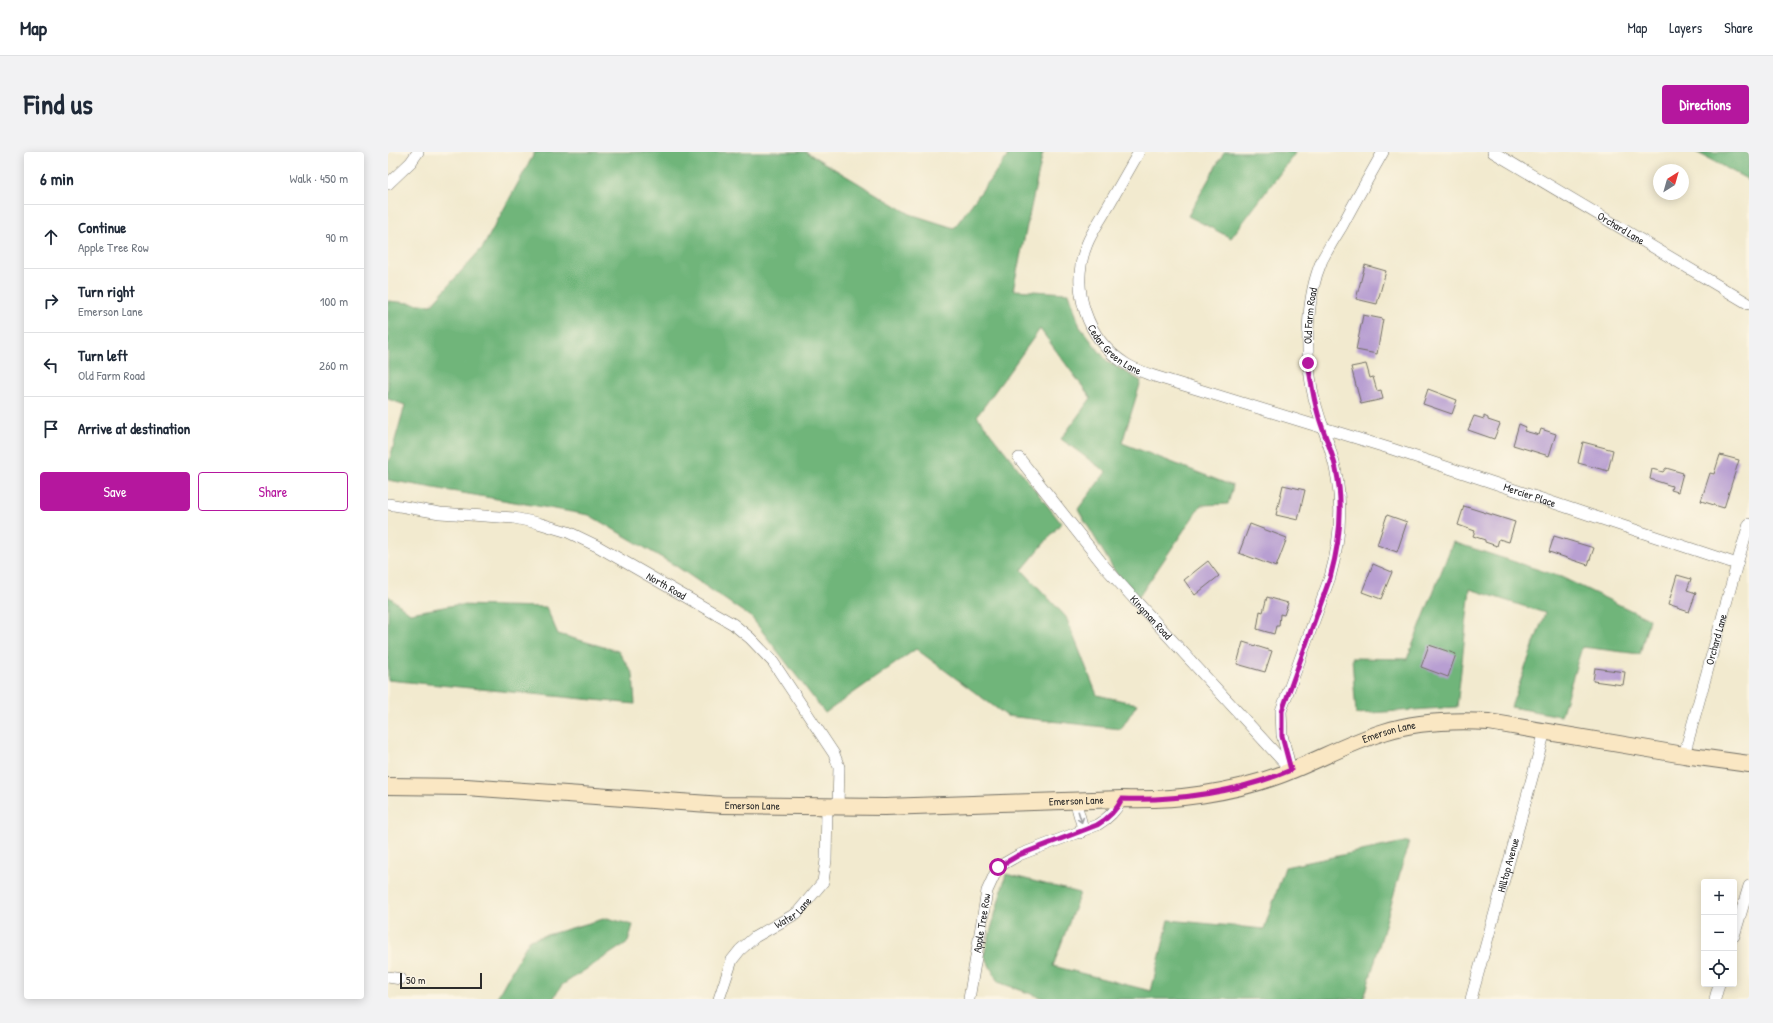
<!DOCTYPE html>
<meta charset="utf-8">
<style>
:root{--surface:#fff;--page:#f2f2f3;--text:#1f2937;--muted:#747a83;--line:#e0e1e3;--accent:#b5179e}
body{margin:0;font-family:"Patrick Hand",sans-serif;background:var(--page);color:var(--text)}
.controls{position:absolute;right:12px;bottom:12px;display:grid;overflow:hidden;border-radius:4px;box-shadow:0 2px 10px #0003}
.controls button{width:36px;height:36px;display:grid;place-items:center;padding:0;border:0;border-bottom:1px solid var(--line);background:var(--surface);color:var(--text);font:20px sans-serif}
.compass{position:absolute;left:1265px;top:12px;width:36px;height:36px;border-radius:50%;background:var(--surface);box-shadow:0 2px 10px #0003;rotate:37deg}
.scale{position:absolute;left:12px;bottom:10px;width:82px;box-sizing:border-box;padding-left:4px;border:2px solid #2b2b2b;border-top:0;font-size:11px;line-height:14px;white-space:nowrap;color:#2b2b2b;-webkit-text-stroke:3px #fcf5e5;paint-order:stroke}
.stop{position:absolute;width:12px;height:12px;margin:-9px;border:3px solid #b5179e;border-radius:50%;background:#fff}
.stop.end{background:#b5179e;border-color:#fff;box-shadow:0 1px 4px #0008}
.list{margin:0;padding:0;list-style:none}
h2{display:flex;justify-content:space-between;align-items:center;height:52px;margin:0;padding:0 16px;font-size:17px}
h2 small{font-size:13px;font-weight:400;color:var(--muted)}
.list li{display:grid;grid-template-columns:26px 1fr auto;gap:12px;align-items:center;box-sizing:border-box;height:64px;padding:0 16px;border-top:1px solid var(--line)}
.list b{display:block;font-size:15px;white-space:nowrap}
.list p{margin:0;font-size:13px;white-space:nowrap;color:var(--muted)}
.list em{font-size:13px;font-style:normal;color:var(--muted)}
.actions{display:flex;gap:8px;padding:12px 16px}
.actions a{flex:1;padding:9px 0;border:1px solid var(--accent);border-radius:4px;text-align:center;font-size:14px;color:var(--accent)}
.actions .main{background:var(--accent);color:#fff}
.icon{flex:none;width:22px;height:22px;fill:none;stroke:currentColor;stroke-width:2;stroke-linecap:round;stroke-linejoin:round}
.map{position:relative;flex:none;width:1361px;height:847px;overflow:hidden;border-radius:4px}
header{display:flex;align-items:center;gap:24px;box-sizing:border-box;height:56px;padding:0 20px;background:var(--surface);border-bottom:1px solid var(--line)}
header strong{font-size:19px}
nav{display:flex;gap:22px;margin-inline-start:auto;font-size:14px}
.intro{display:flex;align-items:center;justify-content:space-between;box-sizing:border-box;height:96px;padding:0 24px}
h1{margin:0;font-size:28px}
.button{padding:10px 18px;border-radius:4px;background:var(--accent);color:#fff;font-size:14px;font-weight:700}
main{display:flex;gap:24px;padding:0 24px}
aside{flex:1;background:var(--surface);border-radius:4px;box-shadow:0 2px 10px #0003}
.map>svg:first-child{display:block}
.forest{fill:#70b57a;stroke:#4e7052}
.building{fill:#b89fd2}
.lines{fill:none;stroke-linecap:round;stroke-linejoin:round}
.street-casing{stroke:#716e64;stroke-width:12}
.secondary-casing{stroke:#716e64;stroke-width:18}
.street{stroke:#fff;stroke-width:11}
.secondary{stroke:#fae7c3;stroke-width:16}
.oneway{stroke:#a0a0a0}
.route{stroke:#b5179e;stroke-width:5}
.labels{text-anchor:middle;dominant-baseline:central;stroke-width:3;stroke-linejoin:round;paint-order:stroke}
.street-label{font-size:11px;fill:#2b2b2b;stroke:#fcf5e5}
</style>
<header>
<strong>Map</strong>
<nav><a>Map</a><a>Layers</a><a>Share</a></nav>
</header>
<div class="intro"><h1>Find us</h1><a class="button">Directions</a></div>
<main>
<aside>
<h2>6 min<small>Walk · 450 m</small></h2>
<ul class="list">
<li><svg class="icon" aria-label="ahead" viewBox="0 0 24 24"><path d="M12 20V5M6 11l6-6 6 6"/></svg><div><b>Continue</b><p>Apple Tree Row</p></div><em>90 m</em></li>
<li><svg class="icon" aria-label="right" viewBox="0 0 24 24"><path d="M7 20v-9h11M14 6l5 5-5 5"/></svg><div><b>Turn right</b><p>Emerson Lane</p></div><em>100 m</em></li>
<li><svg class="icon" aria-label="left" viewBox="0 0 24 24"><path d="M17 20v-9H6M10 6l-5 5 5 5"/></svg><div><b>Turn left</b><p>Old Farm Road</p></div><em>260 m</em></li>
<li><svg class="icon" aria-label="arrive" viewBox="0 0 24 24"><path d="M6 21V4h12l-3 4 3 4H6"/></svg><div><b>Arrive at destination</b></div></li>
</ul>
<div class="actions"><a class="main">Save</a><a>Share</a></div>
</aside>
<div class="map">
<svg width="1361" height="847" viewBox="0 0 1361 847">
<rect width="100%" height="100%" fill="#fcf5e5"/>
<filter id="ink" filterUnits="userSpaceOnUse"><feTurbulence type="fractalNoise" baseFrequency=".025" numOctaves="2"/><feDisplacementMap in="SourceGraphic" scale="8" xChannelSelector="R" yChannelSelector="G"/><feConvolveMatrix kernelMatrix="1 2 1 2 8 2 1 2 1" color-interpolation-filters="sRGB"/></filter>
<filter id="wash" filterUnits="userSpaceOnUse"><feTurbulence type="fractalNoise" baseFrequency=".012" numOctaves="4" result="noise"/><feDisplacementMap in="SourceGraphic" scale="16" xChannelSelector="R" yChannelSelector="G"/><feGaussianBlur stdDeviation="0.9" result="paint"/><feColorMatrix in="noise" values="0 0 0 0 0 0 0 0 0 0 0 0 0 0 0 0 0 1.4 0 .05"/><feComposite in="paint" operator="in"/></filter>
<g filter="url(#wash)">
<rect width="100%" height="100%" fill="#f2eacf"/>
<path class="forest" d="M 147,0 L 418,0 L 522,62 L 566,76 L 619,5 L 620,0 L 655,0 L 625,138 L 681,141 L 692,175 L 719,209 L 753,229 L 734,291 L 845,334 L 840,352 L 813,353 L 746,452 L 690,357 L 718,320 L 673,287 L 703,246 L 652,177 L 589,264 L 673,371 L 634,418 L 678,465 L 709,543 L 749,552 L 733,577 L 619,564 L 528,497 L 437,561 L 364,466 L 288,414 L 201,363 L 0,328 L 0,313 L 17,253 L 0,247 L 0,149 L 43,153 L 95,95 Z
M 836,0 L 908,0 L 843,86 L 800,64 Z
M 1308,0 L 1361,0 L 1361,29 L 1357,26 Z
M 1065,390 L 1173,425 L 1261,467 L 1252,502 L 1194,495 L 1173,564 L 1123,555 L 1157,461 L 1082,437 L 1069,555 L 968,562 L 964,506 L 1019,507 Z
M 0,444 L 22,461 L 67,453 L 158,455 L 170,482 L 230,499 L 245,522 L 247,552 L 0,528 Z
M 1021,689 L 976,847 L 657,847 L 610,830 L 596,803 L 618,722 L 692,741 L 665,814 L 763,839 L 781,768 L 876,777 L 897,715 Z
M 219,766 L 245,773 L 240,790 L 174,833 L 165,847 L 108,847 L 141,788 Z"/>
<g id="blocks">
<path class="building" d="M 977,113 L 998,119 L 989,152 L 968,147 Z
M 975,163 L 995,167 L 989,202 L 968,198 Z
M 978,212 L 982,226 L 985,225 L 989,239 L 993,238 L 995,247 L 973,252 L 963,215 Z
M 1040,237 L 1069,248 L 1064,262 L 1035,252 Z
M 1086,264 L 1096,267 L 1096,264 L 1100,266 L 1100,268 L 1112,272 L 1106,287 L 1080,278 Z
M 1131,272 L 1138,275 L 1136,279 L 1151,283 L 1153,277 L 1168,282 L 1161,304 L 1125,293 Z
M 1195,290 L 1225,298 L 1220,319 L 1190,311 Z
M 1332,303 L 1351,308 L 1336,356 L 1313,349 L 1322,321 L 1326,322 Z
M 1278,316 L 1295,321 L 1290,340 L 1283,338 L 1284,334 L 1262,327 L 1264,317 L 1275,320 Z
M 895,333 L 917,338 L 910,368 L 888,363 Z
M 1076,354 L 1127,370 L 1121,390 L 1111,387 L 1109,394 L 1097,390 L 1097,388 L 1085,384 L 1087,379 L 1070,373 Z
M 999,363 L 1019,370 L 1009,400 L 989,393 Z
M 862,372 L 899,386 L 888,415 L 851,401 Z
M 1166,384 L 1206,396 L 1200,413 L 1161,400 Z
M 820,409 L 831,424 L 807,443 L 796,428 Z
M 985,412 L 1004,420 L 993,447 L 974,440 Z
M 1289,423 L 1303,427 L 1299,438 L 1308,441 L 1301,460 L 1280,453 Z
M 879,445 L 900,451 L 896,463 L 892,462 L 891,474 L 888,474 L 886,482 L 869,477 L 872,459 L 875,460 Z
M 855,490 L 884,499 L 877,520 L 849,512 Z
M 1041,493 L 1068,502 L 1060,525 L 1033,515 Z
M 1207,516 L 1237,520 L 1235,533 L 1205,529 Z"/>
</g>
</g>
<g filter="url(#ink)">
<use href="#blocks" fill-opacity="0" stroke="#716e64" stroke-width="1"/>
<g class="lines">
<g class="street-casing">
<g id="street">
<path id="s1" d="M 751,0 C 739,21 727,42 715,63 C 709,73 703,82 699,92 C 681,136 699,188 738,212 C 746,217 755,220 763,223 L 1004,297 L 1349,412"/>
<path id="s2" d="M 1105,0 L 1361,152"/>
<path d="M 0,32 L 23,10 L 30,0"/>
<path id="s3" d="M 631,306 L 717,415 L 901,616"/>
<path id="s4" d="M 0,352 L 52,361 L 126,366 L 150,371 L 180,380 L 209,394 L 345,472 L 362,486 L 385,510 L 446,602 L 451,615 L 450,654"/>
<path id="s5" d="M 1296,603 L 1349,412 L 1361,372"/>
<path id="s6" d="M 903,618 L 894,583 L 893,559 L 942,425 C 954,383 956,340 942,297 C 936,277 928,258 924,237 C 917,198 918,145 934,108 C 940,97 947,85 954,74 C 967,49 981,25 995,0"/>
<path d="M 687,648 L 694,673 L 692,681"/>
<path d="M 1346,784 L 1361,734"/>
<path d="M 0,825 L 13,827"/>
<path id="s7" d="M 331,847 L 344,808 L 352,798 L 367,785 L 409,761 L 435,730 L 438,708 L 439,654"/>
<path id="s8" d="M 581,847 L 599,739 L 610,715 L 631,703 L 709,673 C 721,666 728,659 734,647"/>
<path id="s9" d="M 1083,847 L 1157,579"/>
<path d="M 1327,847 L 1331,832"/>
</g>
</g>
<g class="secondary-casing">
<g id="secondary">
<path id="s10" d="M 0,634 L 78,635 L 335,653 L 497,655 L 734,647 C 786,649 843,641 892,623 C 927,610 960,591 996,580 C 1030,569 1065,568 1101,570 L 1296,603 L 1361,612"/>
</g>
</g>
<use href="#street" class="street"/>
<use href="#secondary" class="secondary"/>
</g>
<defs><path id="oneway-shaft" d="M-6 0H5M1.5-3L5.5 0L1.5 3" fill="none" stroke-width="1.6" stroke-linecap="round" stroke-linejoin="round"/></defs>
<use class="oneway" href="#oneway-shaft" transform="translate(692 665) rotate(73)"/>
</g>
<g class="lines" filter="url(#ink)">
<path class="route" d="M 610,715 L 631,703 L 709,673 C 721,666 728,659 734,647 C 790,649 851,640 903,618 L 894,584 L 894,559 L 942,426 C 952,390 956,353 948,317 C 944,298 935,281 930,262 C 925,245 923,228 920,211"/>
</g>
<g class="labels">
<g class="street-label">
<text stroke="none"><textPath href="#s2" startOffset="149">Orchard Lane</textPath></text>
<text stroke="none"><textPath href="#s6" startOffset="469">Old Farm Road</textPath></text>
<text stroke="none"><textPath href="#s1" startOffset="224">Cedar Green Lane</textPath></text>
<text stroke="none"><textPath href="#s1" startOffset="667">Mercier Place</textPath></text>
<text stroke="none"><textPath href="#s4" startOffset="295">North Road</textPath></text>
<text stroke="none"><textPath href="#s3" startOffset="207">Kingman Road</textPath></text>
<text stroke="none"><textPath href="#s5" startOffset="120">Orchard Lane</textPath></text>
<text stroke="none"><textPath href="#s10" startOffset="1013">Emerson Lane</textPath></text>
<text stroke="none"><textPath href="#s10" startOffset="689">Emerson Lane</textPath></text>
<text stroke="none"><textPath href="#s10" startOffset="365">Emerson Lane</textPath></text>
<text stroke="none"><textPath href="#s9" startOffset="139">Hilltop Avenue</textPath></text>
<text stroke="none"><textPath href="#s7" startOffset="119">Water Lane</textPath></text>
<text stroke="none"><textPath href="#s8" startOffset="77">Apple Tree Row</textPath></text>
</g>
</g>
</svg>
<div class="controls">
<button>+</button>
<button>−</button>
<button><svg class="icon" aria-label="locate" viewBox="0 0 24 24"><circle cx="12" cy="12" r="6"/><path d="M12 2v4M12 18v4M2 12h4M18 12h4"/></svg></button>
</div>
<svg class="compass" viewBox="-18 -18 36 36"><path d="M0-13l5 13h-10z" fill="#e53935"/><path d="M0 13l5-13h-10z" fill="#747a83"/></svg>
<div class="scale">50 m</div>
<div class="stop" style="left:610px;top:715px"></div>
<div class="stop end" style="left:920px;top:211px"></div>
</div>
</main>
